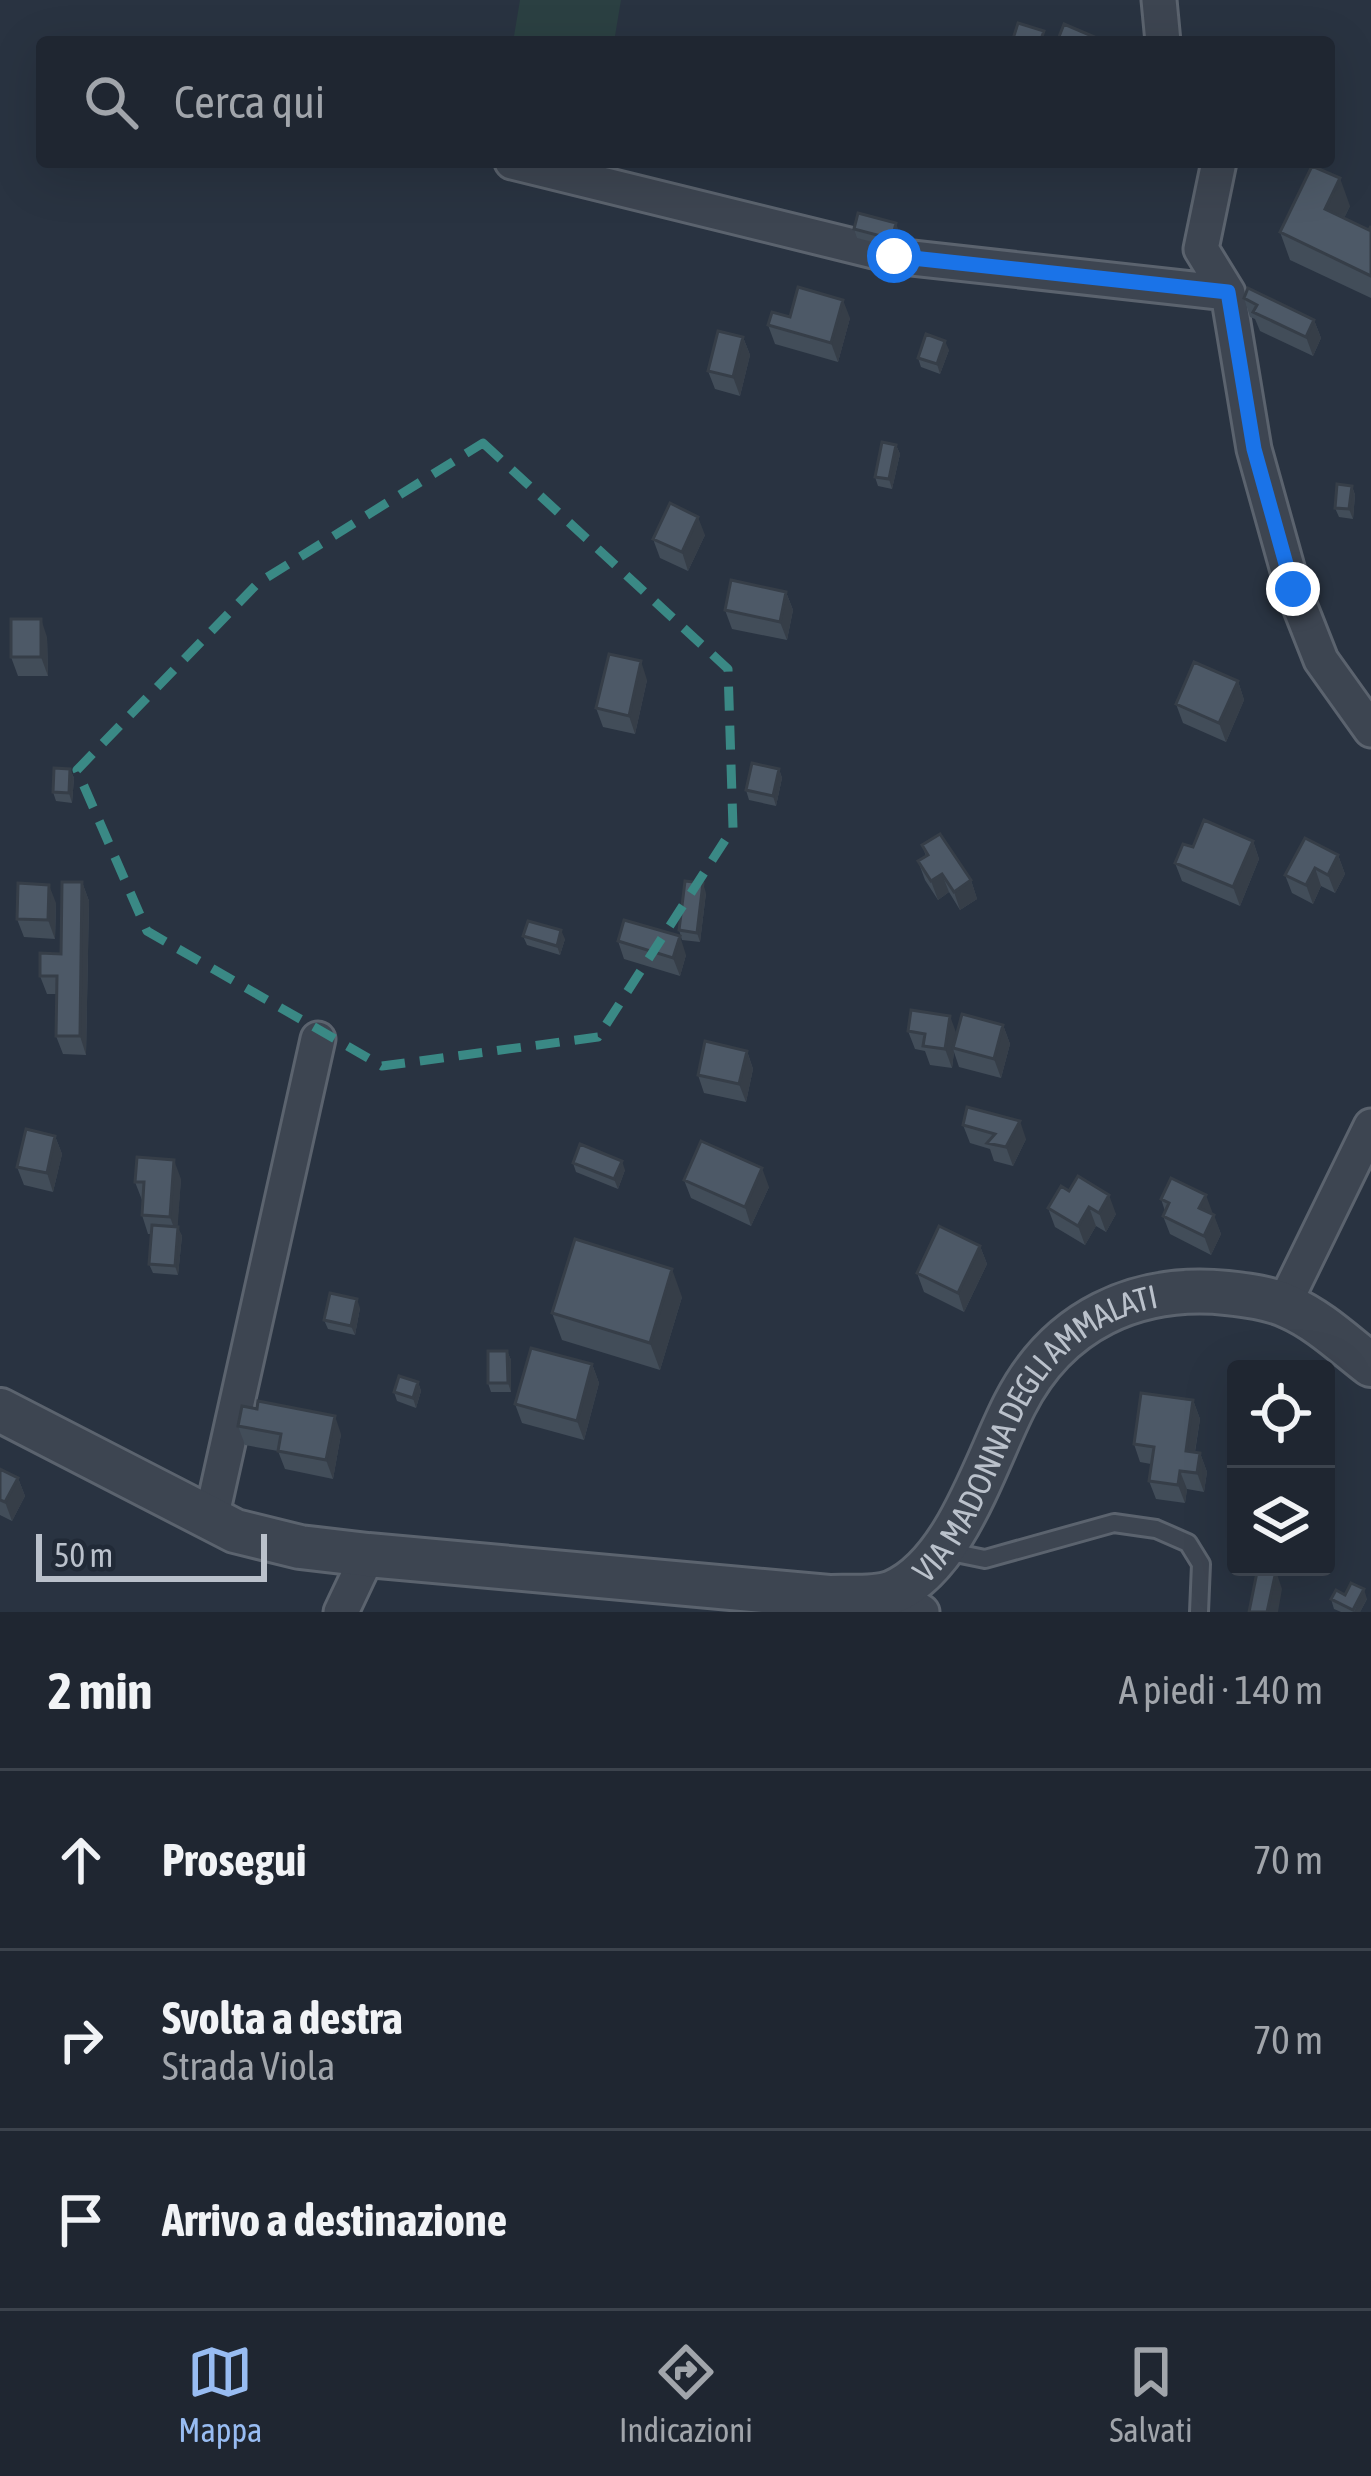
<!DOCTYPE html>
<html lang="it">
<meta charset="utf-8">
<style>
:root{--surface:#1f2631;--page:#2c323d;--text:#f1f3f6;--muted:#a1a5ab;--line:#3c434d;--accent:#98bcf2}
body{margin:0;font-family:"Asap Condensed",sans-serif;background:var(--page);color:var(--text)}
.controls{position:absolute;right:36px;bottom:36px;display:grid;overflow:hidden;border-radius:12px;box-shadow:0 12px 48px #0002}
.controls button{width:108px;height:108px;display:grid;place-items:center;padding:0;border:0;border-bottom:3px solid var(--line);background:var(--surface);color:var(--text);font:60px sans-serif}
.scale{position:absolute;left:36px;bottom:30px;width:231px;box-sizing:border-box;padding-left:12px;border:6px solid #bac1cb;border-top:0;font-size:33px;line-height:42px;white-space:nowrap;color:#bac1cb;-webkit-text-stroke:9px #212a37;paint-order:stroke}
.stop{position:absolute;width:36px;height:36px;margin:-27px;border:9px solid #1a73e8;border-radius:50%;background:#fff}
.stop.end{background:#1a73e8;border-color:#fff;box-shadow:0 3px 12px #0008}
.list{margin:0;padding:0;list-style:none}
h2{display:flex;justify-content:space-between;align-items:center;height:156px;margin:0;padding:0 48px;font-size:51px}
h2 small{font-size:39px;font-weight:400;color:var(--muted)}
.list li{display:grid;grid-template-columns:78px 1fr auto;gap:36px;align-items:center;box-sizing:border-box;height:180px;padding:0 48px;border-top:3px solid var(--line)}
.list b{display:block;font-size:45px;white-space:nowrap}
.list p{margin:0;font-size:39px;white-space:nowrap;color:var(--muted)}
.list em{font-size:39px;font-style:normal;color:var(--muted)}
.icon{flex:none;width:66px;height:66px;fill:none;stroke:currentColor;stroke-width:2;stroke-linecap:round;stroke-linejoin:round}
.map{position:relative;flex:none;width:1371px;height:1612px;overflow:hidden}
.search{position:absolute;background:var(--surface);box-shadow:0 12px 48px #0002;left:36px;right:36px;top:36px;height:132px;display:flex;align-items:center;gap:30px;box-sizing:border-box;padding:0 42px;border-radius:12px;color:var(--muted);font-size:45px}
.sheet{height:696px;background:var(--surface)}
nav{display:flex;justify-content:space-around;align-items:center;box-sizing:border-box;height:168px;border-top:3px solid var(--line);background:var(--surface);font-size:33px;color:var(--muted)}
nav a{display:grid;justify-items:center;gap:6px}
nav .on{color:var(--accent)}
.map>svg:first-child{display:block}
.green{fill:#2b4042}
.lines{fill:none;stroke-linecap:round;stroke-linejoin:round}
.service-casing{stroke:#5b636e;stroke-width:22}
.minor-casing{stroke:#5b636e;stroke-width:39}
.tertiary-casing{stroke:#5b636e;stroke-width:48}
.service{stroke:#3d4551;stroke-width:16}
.minor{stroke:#3d4551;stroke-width:33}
.tertiary{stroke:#3d4551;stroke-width:42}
.wall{fill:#424d59}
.shaded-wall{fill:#363e48}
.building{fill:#4d5967;stroke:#363e48;stroke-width:3}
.route{stroke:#1a73e8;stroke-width:15}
.marked{fill:none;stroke:#3a8985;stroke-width:9;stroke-dasharray:24 15;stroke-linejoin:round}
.labels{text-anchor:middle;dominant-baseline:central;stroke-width:9;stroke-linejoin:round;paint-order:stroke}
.street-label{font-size:33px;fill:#bac1cb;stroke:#212a37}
</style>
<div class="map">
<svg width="1371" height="1612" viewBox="0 0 1371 1612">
<rect width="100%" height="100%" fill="#293341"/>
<path class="green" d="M 520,0 L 621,0 L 614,42 L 513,42 Z"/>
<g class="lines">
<g class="service-casing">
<path id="service" d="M 941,1550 L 985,1559 L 1114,1523 L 1156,1529 L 1188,1543 L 1201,1564 L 1199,1612"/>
</g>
<g class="minor-casing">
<path id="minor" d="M 1159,0 L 1163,42
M 512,162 L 894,256 L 1228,293
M 1219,162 L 1201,249 L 1228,293 L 1254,449 L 1293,589 L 1321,660 L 1371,730
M 1284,1304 L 1371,1126
M 211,1519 L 318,1039
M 892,1592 L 922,1612
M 341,1612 L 368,1555"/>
</g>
<g class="tertiary-casing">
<g id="tertiary">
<path id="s1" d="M 0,1410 L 235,1531 L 300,1547 L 368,1555 L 829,1597 C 848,1596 875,1599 893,1592 C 956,1565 986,1460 1015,1404 C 1058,1320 1136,1284 1227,1293 C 1247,1295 1271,1298 1289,1307 C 1319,1320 1345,1345 1371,1365"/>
</g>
</g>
<use href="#service" class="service"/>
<use href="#minor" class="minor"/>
<use href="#tertiary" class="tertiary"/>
</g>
<path class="wall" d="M 1350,206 L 1344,218 L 1369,230 L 1371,226 L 1371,298 L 1290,260 L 1280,232 Z
M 854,229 L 899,232 L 895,248 L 857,238 Z
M 1244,298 L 1314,320 L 1321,338 L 1313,356 L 1260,331 L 1255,319 L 1250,317 Z
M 790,317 L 850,318 L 838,362 L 775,344 L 768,325 Z
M 743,337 L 750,355 L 740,396 L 715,389 L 708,371 Z
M 949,350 L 940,374 L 921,367 L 918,358 Z
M 896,445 L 900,454 L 892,489 L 878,486 L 875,477 Z
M 1352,486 L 1355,495 L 1353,519 L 1339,517 L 1335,508 Z
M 705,535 L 688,571 L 660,558 L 653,539 Z
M 786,592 L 793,610 L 787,640 L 732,629 L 725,610 Z
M 47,637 L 48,676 L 18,676 L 11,657 Z
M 647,680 L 635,734 L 603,727 L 596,708 Z
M 1238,681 L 1244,700 L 1226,742 L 1183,723 L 1176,704 Z
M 70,769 L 74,778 L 72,803 L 56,801 L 53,792 Z
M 779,769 L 782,778 L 776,806 L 749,800 L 746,790 Z
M 1253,841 L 1259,859 L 1240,906 L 1182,881 L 1175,863 L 1193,847 Z
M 922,845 L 971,880 L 977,899 L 960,910 L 949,892 L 938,900 L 925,880 L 918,861 L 926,856 Z
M 1338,855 L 1345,874 L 1335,893 L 1321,886 L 1313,904 L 1292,893 L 1285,875 Z
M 82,882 L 89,901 L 86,1055 L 63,1054 L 56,1036 L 57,994 L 47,994 L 40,976 L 61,954 Z
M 706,893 L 700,942 L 682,940 L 679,930 Z
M 56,903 L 55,939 L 24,937 L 17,919 Z
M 523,936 L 565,939 L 560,955 L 527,945 Z
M 618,941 L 686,955 L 680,976 L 624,959 Z
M 1003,1025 L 1010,1044 L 1001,1078 L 959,1067 L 954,1052 L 952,1068 L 930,1065 L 925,1051 L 915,1049 L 908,1031 L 956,1034 Z
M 747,1051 L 753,1069 L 746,1102 L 704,1093 L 698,1075 Z
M 963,1125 L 1026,1139 L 1013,1166 L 994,1161 L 990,1149 L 970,1143 Z
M 55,1136 L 62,1154 L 53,1192 L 24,1185 L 17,1167 Z
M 573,1163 L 625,1170 L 618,1189 L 576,1172 Z
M 181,1179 L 177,1227 L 182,1236 L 178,1275 L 153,1273 L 149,1264 L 152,1234 L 148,1234 L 142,1215 L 142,1200 L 135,1182 Z
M 684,1180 L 769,1187 L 751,1226 L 691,1198 Z
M 1061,1186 L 1116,1214 L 1106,1232 L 1096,1226 L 1085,1245 L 1055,1227 L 1048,1208 Z
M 1161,1199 L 1213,1214 L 1221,1234 L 1211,1255 L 1170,1234 L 1163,1216 L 1165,1211 Z
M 980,1246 L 987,1264 L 964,1312 L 924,1292 L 917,1273 Z
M 682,1297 L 660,1370 L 562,1340 L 552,1313 Z
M 360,1308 L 355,1335 L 328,1329 L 324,1320 Z
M 507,1351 L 511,1360 L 511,1392 L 491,1392 L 488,1383 Z
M 592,1364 L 599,1383 L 584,1440 L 522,1423 L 515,1404 Z
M 418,1382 L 421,1391 L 416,1408 L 397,1401 L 394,1392 Z
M 1193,1400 L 1200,1419 L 1195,1452 L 1200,1453 L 1207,1472 L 1204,1492 L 1187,1489 L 1185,1503 L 1156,1499 L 1149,1481 L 1151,1464 L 1140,1462 L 1134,1444 Z
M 238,1426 L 341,1434 L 333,1479 L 285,1469 L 278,1451 L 245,1445 Z
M 0,1469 L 18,1478 L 25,1496 L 12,1521 L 0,1515 Z
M 1345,1595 L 1367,1599 L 1360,1612 L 1341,1612 L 1334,1609 L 1331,1599 Z"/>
<path class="shaded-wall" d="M 1340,178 L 1350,206 L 1335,237 L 1325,209 Z
M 896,223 L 899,232 L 895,248 L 892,239 Z
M 843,300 L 850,318 L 838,362 L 831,343 Z
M 1314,320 L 1321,338 L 1313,356 L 1306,337 Z
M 743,337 L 750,355 L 740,396 L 733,377 Z
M 945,341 L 949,350 L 940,374 L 937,364 Z
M 896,445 L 900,454 L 892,489 L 889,479 Z
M 1352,486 L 1355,495 L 1353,519 L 1349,509 Z
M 698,517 L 705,535 L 688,571 L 682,552 Z
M 786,592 L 793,610 L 787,640 L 780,622 Z
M 41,619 L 47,637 L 48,676 L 41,657 Z
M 641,661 L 647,680 L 635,734 L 629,716 Z
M 1238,681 L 1244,700 L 1226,742 L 1219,723 Z
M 70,769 L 74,778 L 72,803 L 69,793 Z
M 779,769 L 782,778 L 776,806 L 773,796 Z
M 1253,841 L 1259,859 L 1240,906 L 1233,887 Z
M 1338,855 L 1345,874 L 1335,893 L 1328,875 Z
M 1315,868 L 1321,886 L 1313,904 L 1306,885 Z
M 942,874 L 949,892 L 938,900 L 931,881 Z
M 971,880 L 977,899 L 960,910 L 954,892 Z
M 82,882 L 89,901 L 86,1055 L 80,1036 Z
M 703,883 L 706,893 L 700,942 L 697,933 Z
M 49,885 L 56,903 L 55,939 L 48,920 Z
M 561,930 L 565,939 L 560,955 L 557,946 Z
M 680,936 L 686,955 L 680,976 L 673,958 Z
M 950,1016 L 957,1035 L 953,1048 L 954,1052 L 952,1068 L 945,1049 Z
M 1003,1025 L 1010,1044 L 1001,1078 L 994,1059 Z
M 747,1051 L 753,1069 L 746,1102 L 739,1084 Z
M 1020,1121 L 1026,1139 L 1013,1166 L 1006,1147 Z
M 55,1136 L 62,1154 L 53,1192 L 47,1173 Z
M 174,1160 L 181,1179 L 177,1236 L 170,1217 Z
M 622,1161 L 625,1170 L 618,1189 L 614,1179 Z
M 762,1168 L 769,1187 L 751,1226 L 745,1207 Z
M 1109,1195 L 1116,1214 L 1106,1232 L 1099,1213 Z
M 1206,1195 L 1213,1214 L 1206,1227 L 1199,1208 Z
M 1089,1207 L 1096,1226 L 1085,1245 L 1078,1226 Z
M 1214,1215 L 1221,1234 L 1211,1255 L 1204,1236 Z
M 178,1227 L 182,1236 L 178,1275 L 175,1266 Z
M 980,1246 L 987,1264 L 964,1312 L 958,1293 Z
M 672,1269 L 682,1297 L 660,1370 L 650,1343 Z
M 357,1299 L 360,1308 L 355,1335 L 351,1326 Z
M 507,1351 L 511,1360 L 511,1392 L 508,1383 Z
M 592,1364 L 599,1383 L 584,1440 L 577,1421 Z
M 418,1382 L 421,1391 L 416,1408 L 413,1398 Z
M 1193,1400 L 1200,1419 L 1192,1469 L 1186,1451 Z
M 335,1416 L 341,1434 L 333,1479 L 326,1460 Z
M 1200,1453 L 1207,1472 L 1204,1492 L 1197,1473 Z
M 1180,1471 L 1187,1489 L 1185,1503 L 1178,1485 Z
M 18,1478 L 25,1496 L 12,1521 L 5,1502 Z
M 1276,1571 L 1282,1589 L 1278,1612 L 1267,1612 Z
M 1364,1589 L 1367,1599 L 1360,1612 L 1354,1612 Z"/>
<path class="building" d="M 1018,23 L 1044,31 L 1040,42 L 1012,42 Z
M 1064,24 L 1106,42 L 1057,42 Z
M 1312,166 L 1340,178 L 1325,209 L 1369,230 L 1371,226 L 1371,276 L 1280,232 Z
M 858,213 L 896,223 L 892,239 L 854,229 Z
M 798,287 L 843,300 L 831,343 L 768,325 L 772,312 L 790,317 Z
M 1248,288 L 1314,320 L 1306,337 L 1253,312 L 1257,305 L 1244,298 Z
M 718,331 L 743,337 L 733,377 L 708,371 Z
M 926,334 L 945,341 L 937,364 L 918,358 Z
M 882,442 L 896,445 L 889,479 L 875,477 Z
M 1337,484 L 1352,486 L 1349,509 L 1335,508 Z
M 670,503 L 698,517 L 682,552 L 653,539 Z
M 731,580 L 786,592 L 780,622 L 725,610 Z
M 11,619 L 41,619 L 41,657 L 11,657 Z
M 609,654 L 641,661 L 629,716 L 596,708 Z
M 1194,662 L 1238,681 L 1219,723 L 1176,704 Z
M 752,763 L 779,769 L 773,796 L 746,790 Z
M 54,768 L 70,769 L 69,793 L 53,792 Z
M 1204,820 L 1253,841 L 1233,887 L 1175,863 L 1183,844 L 1193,847 Z
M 940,834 L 971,880 L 954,892 L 942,874 L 931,881 L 918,861 L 928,855 L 922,845 Z
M 1305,838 L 1338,855 L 1328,875 L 1315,868 L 1306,885 L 1285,875 Z
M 685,881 L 703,883 L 697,933 L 679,930 Z
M 62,882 L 82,882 L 80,1036 L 56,1036 L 57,976 L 40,976 L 40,953 L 61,954 Z
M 18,883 L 49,885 L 48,920 L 17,919 Z
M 624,920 L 680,936 L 673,958 L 618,941 Z
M 528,921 L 561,930 L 557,946 L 523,936 Z
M 911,1010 L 950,1016 L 945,1049 L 923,1046 L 925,1034 L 908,1031 Z
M 962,1014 L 1003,1025 L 994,1059 L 953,1048 Z
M 705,1041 L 747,1051 L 739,1084 L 698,1075 Z
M 967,1107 L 1020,1121 L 1006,1147 L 987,1143 L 995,1134 L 963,1125 Z
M 26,1129 L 55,1136 L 47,1173 L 17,1167 Z
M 701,1141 L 762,1168 L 745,1207 L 684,1180 Z
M 580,1144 L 622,1161 L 614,1179 L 573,1163 Z
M 137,1157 L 174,1160 L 170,1217 L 142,1215 L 144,1182 L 135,1182 Z
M 1078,1176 L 1109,1195 L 1099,1213 L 1089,1207 L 1078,1226 L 1048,1208 L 1061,1186 L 1069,1191 Z
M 1171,1178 L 1206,1195 L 1199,1208 L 1214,1215 L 1204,1236 L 1163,1216 L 1169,1203 L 1161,1199 Z
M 152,1225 L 178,1227 L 175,1266 L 149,1264 Z
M 939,1226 L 980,1246 L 958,1293 L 917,1273 Z
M 575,1239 L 672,1269 L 650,1343 L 552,1313 Z
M 330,1293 L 357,1299 L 351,1326 L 324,1320 Z
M 531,1348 L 592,1364 L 577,1421 L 515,1404 Z
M 488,1351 L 507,1351 L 508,1383 L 488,1383 Z
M 399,1376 L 418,1382 L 413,1398 L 394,1392 Z
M 1141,1393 L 1193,1400 L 1186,1451 L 1200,1453 L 1197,1473 L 1180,1471 L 1178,1485 L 1149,1481 L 1154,1447 L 1134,1444 Z
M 258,1401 L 335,1416 L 326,1460 L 278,1451 L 281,1434 L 238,1426 L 242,1406 L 257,1409 Z
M 0,1469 L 18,1478 L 5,1502 L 0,1500 Z
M 1258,1567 L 1276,1571 L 1267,1612 L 1249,1612 Z
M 1351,1583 L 1364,1589 L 1353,1610 L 1331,1599 L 1336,1590 L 1345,1595 Z"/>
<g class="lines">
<path class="route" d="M 894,256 L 1228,292 L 1254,449 L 1293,589"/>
</g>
<path class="marked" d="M 483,443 L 728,669 L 733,828 L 598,1037 L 382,1066 L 147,931 L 77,770 L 258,583 Z"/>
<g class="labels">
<g class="street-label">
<text stroke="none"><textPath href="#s1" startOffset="1149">VIA MADONNA DEGLI AMMALATI</textPath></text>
</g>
</g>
</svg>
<div class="controls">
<button><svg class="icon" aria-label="locate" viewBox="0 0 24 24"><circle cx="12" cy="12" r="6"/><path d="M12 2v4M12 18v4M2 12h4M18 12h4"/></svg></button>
<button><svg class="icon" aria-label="layers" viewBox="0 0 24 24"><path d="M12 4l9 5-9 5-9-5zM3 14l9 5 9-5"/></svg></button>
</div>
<div class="scale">50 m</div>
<div class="stop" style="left:894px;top:256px"></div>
<div class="stop end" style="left:1293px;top:589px"></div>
<div class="search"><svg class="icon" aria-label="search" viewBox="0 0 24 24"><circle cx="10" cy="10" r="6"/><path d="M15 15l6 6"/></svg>Cerca qui</div>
</div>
<section class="sheet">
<h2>2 min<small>A piedi · 140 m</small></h2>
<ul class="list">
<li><svg class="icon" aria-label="ahead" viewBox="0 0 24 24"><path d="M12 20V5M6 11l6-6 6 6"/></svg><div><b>Prosegui</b></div><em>70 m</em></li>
<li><svg class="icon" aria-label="right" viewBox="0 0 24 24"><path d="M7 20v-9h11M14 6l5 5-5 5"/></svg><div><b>Svolta a destra</b><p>Strada Viola</p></div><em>70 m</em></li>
<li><svg class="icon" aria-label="arrive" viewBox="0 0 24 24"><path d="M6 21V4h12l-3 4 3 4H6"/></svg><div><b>Arrivo a destinazione</b></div></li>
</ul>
</section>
<nav>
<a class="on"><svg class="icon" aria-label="map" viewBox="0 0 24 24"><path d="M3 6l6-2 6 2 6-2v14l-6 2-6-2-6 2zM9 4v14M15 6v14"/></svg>Mappa</a>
<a><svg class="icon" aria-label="directions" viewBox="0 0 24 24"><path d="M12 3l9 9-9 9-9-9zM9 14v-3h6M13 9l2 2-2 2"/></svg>Indicazioni</a>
<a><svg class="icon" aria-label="saved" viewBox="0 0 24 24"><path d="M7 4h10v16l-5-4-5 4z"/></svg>Salvati</a>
</nav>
